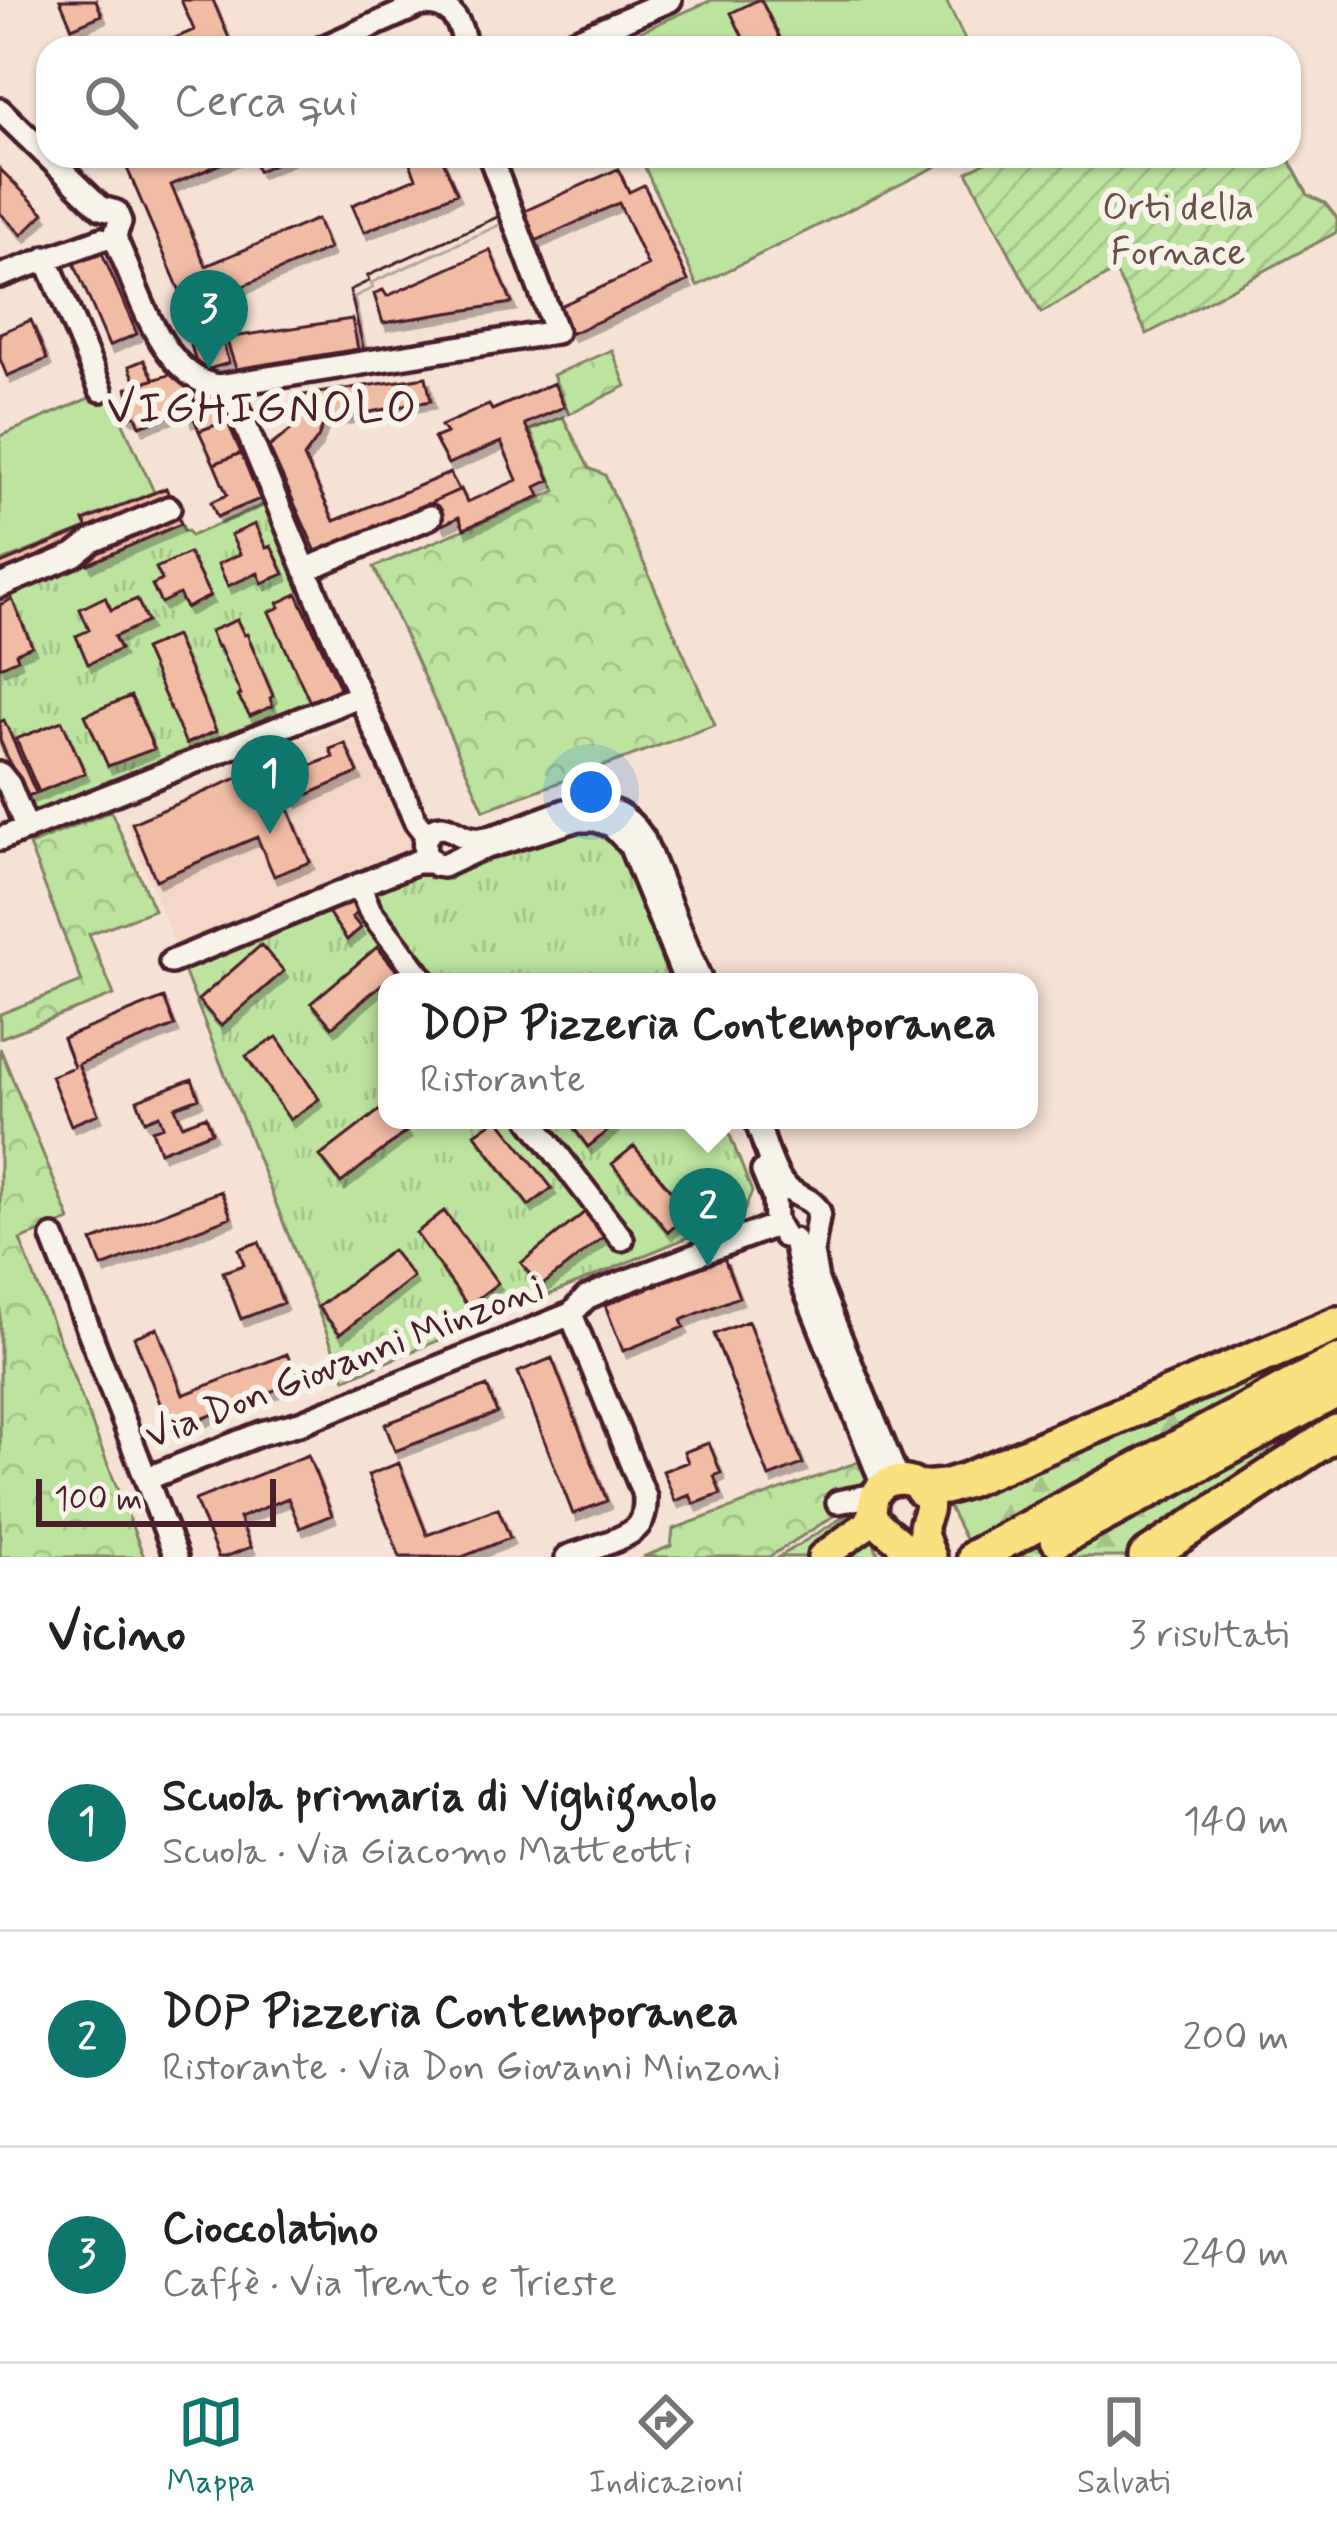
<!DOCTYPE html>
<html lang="it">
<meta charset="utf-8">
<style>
:root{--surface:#fff;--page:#f2f2f2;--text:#222;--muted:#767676;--line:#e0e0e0;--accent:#0f766e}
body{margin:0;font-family:Mynerve,sans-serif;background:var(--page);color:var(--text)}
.scale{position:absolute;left:36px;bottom:30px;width:240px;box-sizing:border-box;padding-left:12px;border:6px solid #4a1f2b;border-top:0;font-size:33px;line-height:42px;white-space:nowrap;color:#4a1f2b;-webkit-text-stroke:9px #f7f3e8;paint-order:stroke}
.you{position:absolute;left:591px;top:792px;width:42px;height:42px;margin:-30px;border:9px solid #fff;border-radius:50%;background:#1a73e8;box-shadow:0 0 0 18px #1a73e833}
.badge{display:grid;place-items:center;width:78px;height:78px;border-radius:50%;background:var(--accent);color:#fff;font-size:39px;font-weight:700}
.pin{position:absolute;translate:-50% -99px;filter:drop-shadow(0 3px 6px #0008)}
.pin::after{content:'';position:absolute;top:63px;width:42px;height:36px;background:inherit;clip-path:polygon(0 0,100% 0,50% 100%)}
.popup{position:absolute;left:378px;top:973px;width:660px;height:156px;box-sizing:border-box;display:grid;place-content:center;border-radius:24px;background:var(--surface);filter:drop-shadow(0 3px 9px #0005);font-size:39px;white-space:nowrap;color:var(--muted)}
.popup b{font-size:45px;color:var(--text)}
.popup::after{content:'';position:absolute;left:50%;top:100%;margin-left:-24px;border:24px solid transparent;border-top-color:var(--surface)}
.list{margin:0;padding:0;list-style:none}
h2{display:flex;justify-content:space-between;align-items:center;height:156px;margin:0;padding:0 48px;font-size:51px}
h2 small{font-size:39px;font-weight:400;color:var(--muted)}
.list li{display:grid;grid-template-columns:78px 1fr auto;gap:36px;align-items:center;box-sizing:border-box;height:216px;padding:0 48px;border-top:3px solid var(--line)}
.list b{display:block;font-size:45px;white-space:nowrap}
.list p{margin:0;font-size:39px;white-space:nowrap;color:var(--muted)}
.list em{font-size:39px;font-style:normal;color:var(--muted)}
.icon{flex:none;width:66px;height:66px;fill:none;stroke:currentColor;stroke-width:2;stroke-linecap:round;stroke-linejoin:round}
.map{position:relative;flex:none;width:1337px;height:1557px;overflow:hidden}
.search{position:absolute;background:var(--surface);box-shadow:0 3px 9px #0004;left:36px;right:36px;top:36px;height:132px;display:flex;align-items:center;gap:30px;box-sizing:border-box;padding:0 42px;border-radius:36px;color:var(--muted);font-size:45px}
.sheet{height:804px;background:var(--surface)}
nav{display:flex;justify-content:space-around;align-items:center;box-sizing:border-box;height:168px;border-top:3px solid var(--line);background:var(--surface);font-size:33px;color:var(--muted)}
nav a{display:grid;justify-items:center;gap:6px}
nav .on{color:var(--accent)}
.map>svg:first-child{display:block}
.built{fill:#f4d7c6}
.grass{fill:url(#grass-tufts);stroke:#838265;stroke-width:3}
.forest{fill:url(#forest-firs);stroke:#838265;stroke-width:3}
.park{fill:url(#park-crowns);stroke:#838265;stroke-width:3}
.garden{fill:url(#garden-furrows);stroke:#838265;stroke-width:3}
.pitch{fill:#bce49f;stroke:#838265;stroke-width:3}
.building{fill:#f1bca4;stroke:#4a1f2b;stroke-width:3;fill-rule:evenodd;filter:url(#shadow)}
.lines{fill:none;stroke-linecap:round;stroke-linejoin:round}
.minor-casing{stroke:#4a1f2b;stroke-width:30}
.major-casing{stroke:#4a1f2b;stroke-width:36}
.highway-casing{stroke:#4a1f2b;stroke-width:42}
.minor{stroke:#f7f3e8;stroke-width:21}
.major{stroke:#fbe080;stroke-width:27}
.highway{stroke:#fbe080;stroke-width:33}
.labels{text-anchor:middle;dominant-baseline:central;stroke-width:12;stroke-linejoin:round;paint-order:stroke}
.park-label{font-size:39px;fill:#665048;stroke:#f7f3e8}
.street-label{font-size:39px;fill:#4a1f2b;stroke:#f7f3e8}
.quarter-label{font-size:45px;letter-spacing:3px;fill:#4a1f2b;stroke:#f7f3e8}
</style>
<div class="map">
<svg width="1337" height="1557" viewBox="0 0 1337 1557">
<defs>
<pattern id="grass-tufts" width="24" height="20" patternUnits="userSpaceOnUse" patternTransform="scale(3)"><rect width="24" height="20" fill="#bce49f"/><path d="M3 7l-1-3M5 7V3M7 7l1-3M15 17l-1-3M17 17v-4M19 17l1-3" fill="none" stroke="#a3c389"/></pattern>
<pattern id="forest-firs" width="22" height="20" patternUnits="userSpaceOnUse" patternTransform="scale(3)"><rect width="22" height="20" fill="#bce49f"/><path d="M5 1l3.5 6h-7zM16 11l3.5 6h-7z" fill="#a3c389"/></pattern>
<pattern id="park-crowns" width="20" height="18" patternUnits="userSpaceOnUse" patternTransform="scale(3)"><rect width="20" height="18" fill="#bce49f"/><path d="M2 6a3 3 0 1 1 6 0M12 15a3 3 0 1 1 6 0" fill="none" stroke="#a3c389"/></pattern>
<pattern id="garden-furrows" width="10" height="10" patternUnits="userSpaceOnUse" patternTransform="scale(3)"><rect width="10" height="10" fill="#bce49f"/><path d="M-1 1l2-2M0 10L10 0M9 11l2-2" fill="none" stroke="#a3c389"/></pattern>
<filter id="shadow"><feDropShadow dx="4" dy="7" stdDeviation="0" flood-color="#0004"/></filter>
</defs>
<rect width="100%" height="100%" fill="#f5e2d4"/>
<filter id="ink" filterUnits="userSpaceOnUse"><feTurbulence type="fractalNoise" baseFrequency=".00833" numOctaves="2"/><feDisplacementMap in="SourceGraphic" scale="24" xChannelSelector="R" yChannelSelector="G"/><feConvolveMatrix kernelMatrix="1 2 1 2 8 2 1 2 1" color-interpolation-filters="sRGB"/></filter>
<g filter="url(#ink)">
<path class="built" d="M 360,717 L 409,830 L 411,837 L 408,854 L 175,945 L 126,822 L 243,772 L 241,763 Z"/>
<path class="grass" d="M 166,488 L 184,531 L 188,531 L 191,536 L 265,504 L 347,684 L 340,695 L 30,815 L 0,743 L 0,564 L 87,528 L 84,521 Z
M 567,829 C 588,831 606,834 620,852 L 670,982 L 387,982 L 387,1120 L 724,1120 L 752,1192 L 742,1215 L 345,1379 L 183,968 L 354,898 L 376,907 L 375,894 L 383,886 L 423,870 L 430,878 L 450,879 L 465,863 Z"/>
<path class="forest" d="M 1337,1339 L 1337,1422 L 1133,1557 L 974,1557 L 948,1505 Z
M 861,1506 L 879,1557 L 779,1557 Z"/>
<path class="park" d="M 612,350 L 626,386 L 569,414 L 553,375 Z
M 563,417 L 589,468 L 605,475 L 715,725 L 484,810 L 374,567 L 556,491 L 530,430 Z
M 111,811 L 154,910 L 89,934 L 114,995 L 0,1038 L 0,1014 L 82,982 L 29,845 Z
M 0,1048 L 70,1220 L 20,1240 L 144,1557 L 0,1557 Z
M 858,1462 L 873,1491 L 769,1557 L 643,1557 L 671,1546 L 673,1529 Z"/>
<path class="garden" d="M 997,156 L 1287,156 L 1308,195 L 1325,203 L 1337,218 L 1337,232 L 1147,334 L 1115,271 L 1041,313 L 967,172 Z"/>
<path class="pitch" d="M 712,0 L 946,0 L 969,48 L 603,48 Z
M 640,156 L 957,156 L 697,286 Z
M 108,390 L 154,492 L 84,520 L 87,528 L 0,562 L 0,436 Z"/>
<path class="building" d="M 60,0 L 96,0 L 102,15 L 72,28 Z
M 181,0 L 213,0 L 233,48 L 152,48 L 194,30 Z
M 758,0 L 761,0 L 785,48 L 748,48 L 731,13 Z
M 155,156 L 239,156 L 171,185 L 206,266 L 317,219 L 329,249 L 188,310 L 127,168 Z
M 251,156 L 292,156 L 258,171 Z
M 407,156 L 441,156 L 457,193 L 364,232 L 352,205 L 416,178 Z
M 0,169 L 44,213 L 22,235 L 0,213 Z
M 618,169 L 629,192 L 644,185 L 688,281 L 570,334 L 558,307 L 648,266 L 619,203 L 531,243 L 518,214 Z
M 502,215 L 551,322 L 364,351 L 350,290 L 369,281 L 367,276 ZM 490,250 L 512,303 L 383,323 L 374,294 L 383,290 L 387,296 Z
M 502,215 L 551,322 L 364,351 L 350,290 L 369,281 L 367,276 Z
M 102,253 L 137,334 L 109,346 L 74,263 Z
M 215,316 L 229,363 L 199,372 L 185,325 Z
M 352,319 L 358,349 L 236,369 L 226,338 Z
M 31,320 L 47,359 L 7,376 L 0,359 L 0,333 Z
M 144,360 L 154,379 L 137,385 L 129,366 Z
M 178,372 L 186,376 L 196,406 L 140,426 L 136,416 L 130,416 L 125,412 L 124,405 L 130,398 L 127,388 Z
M 426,377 L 431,401 L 325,420 L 318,438 L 304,457 L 334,521 L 450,473 L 459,490 L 432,502 L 434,507 L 318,556 L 269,447 L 292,429 L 296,418 L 297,396 Z
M 554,383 L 564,407 L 525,424 L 550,480 L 536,487 L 540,496 L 464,529 L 459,517 L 442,525 L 432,502 L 461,489 L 467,502 L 517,480 L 501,442 L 448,464 L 434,438 L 446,433 L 441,426 L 489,405 L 492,410 Z
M 217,394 L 227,421 L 199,431 L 194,418 L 188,420 L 186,412 L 196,406 L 195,402 Z
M 227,421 L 241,453 L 214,464 L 199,431 Z
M 241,453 L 260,499 L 217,517 L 211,502 L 227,495 L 214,464 Z
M 166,488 L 171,501 L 0,578 L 0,564 L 88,528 L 84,521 Z
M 176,513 L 181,524 L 88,564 L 83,552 Z
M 255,524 L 266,548 L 271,546 L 284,574 L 262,583 L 258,573 L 228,586 L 218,564 L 240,554 L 231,535 Z
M 189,553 L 210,596 L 186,608 L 179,594 L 161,603 L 152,585 L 162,580 L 156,568 Z
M 297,594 L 340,688 L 310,702 L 269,612 L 280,607 L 278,603 Z
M 105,597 L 111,610 L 137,599 L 147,622 L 114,637 L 120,649 L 88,664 L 76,636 L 89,630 L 80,609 Z
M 12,599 L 32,646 L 16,653 L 18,659 L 0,667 L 0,605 Z
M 237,620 L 244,635 L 247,634 L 273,696 L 270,698 L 273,706 L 250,716 L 238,696 L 241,695 L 219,646 L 217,647 L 210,631 Z
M 175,636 L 216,731 L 186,744 L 144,649 Z
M 131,696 L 154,749 L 108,766 L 85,715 Z
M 4,720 L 36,793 L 25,797 L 0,740 L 0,722 Z
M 62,721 L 85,773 L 39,792 L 16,739 Z
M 345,743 L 358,773 L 295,800 L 289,786 L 281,790 L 310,862 L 274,876 L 257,837 L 156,880 L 132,823 L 270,764 L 272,770 L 281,766 L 283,770 L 298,762 L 301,769 L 333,757 L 330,749 Z
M 353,901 L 360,911 L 352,917 L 361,928 L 347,940 L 328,912 Z
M 261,945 L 284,971 L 221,1026 L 198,1000 Z
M 377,947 L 397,971 L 332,1027 L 311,1003 Z
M 164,998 L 175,1026 L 78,1064 L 98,1114 L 71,1125 L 51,1076 L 74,1067 L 63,1038 Z
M 277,1037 L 319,1099 L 290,1120 L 246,1056 Z
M 192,1079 L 199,1098 L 175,1107 L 182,1125 L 206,1116 L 212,1132 L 160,1152 L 152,1130 L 163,1126 L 159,1115 L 145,1121 L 137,1100 Z
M 385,1106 L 387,1120 L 397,1120 L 407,1131 L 341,1183 L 320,1156 Z
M 495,1120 L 499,1120 L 552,1188 L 529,1206 L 475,1134 Z
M 573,1120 L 621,1120 L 588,1147 L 570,1123 Z
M 634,1146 L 690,1214 L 668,1232 L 612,1164 Z
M 221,1191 L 231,1217 L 102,1267 L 92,1241 Z
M 590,1208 L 611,1231 L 540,1287 L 521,1263 Z
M 444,1211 L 498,1283 L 468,1306 L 416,1233 Z
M 259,1242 L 283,1303 L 241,1319 L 223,1272 L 244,1265 L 239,1249 Z
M 392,1250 L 413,1277 L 340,1334 L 318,1307 Z
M 724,1258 L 739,1297 L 681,1320 L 684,1327 L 623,1351 L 605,1305 Z
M 748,1321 L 803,1464 L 769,1477 L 714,1334 Z
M 157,1328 L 183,1395 L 287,1354 L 298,1381 L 171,1431 L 134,1337 Z
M 552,1358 L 607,1501 L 573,1514 L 518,1372 Z
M 487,1386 L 497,1413 L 395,1451 L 385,1424 Z
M 709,1443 L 721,1473 L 714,1476 L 721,1494 L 694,1504 L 690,1495 L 675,1501 L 663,1471 L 688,1462 L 684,1452 Z
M 308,1455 L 332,1515 L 300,1528 L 288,1498 L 239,1518 L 251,1547 L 225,1557 L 218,1557 L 195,1500 Z
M 399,1463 L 427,1535 L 498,1508 L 510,1538 L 462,1557 L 400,1557 L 368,1475 Z"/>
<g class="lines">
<g class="minor-casing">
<path id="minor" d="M 322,48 L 419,5 C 449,0 462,21 465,48
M 558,48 L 670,0
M 0,110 L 101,208 L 116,212 L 120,222 L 115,235 L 117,243 C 138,289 161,377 218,386 L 556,332 L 490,156
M 46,258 L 101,390
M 0,276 L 102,239
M 229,385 C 288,532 351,678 416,822 L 427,836
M 305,570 L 430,517
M 0,586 L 74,555 L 92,541 L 169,508
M 0,774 L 9,785 L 27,829
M 0,839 L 359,696
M 359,885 L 370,911 L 425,982
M 171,962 L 416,862 L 431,862
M 686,982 L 630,845 L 611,825 L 596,820 L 576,820 L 477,850 L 443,866 L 436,865 L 425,854 C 424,844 423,835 434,829 C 450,821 459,841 480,839 C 512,835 550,813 583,806 C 610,806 628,815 643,838 L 701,982
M 531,1120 L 622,1239
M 756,1120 C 764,1140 770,1167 782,1183 C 794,1198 810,1195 819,1212 L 812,1252 L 817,1281 L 898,1480
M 763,1171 L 774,1198 L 775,1221 L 784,1236
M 53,1237 L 176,1557
M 794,1240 L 803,1284 L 883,1485
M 146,1479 L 262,1433 L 300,1423 L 571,1314 L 586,1298 L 606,1289 L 776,1225
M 838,1502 L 864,1497 L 874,1499
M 567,1557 C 585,1550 628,1540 639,1525 C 645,1517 645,1507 645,1497 L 571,1314"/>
</g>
<g class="major-casing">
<path id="major" d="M 873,1516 C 883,1534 902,1537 910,1557
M 822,1557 L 869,1523 C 874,1513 871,1505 875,1495 C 886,1473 922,1476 928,1501 C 931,1512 923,1519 923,1529 C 923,1538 929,1549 932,1557"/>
</g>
<g class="highway-casing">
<path id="highway" d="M 922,1489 L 945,1487 L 967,1480 L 1337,1324
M 1058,1539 L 1337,1390
M 975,1557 L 1337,1362
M 1146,1557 L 1337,1432"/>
</g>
<use href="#minor" class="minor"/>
<use href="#major" class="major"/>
<use href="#highway" class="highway"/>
</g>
</g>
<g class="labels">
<g class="park-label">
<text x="1178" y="208">Orti della<tspan x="1178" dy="45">Fornace</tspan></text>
</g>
<g class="street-label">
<text transform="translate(345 1363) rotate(-21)">Via Don Giovanni Minzoni</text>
</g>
<g class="quarter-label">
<text x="263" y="409">VIGHIGNOLO</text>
</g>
</g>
</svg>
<div class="scale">100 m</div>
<div class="you"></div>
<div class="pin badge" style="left:270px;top:834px">1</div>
<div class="pin badge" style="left:708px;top:1267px">2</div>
<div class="popup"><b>DOP Pizzeria Contemporanea</b>Ristorante</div>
<div class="pin badge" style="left:209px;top:369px">3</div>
<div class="search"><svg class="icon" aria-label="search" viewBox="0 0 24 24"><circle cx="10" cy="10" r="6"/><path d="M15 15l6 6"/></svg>Cerca qui</div>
</div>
<section class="sheet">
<h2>Vicino<small>3 risultati</small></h2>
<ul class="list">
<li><span class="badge">1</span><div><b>Scuola primaria di Vighignolo</b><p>Scuola · Via Giacomo Matteotti</p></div><em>140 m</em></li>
<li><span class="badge">2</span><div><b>DOP Pizzeria Contemporanea</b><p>Ristorante · Via Don Giovanni Minzoni</p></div><em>200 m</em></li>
<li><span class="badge">3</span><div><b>Cioccolatino</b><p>Caffè · Via Trento e Trieste</p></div><em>240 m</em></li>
</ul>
</section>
<nav>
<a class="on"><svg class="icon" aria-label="map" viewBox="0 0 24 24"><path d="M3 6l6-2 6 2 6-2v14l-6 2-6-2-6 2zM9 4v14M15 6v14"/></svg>Mappa</a>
<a><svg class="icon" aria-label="directions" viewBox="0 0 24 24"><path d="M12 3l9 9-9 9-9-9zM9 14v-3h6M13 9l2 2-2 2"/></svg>Indicazioni</a>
<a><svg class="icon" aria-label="saved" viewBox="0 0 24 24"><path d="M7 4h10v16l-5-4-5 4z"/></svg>Salvati</a>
</nav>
